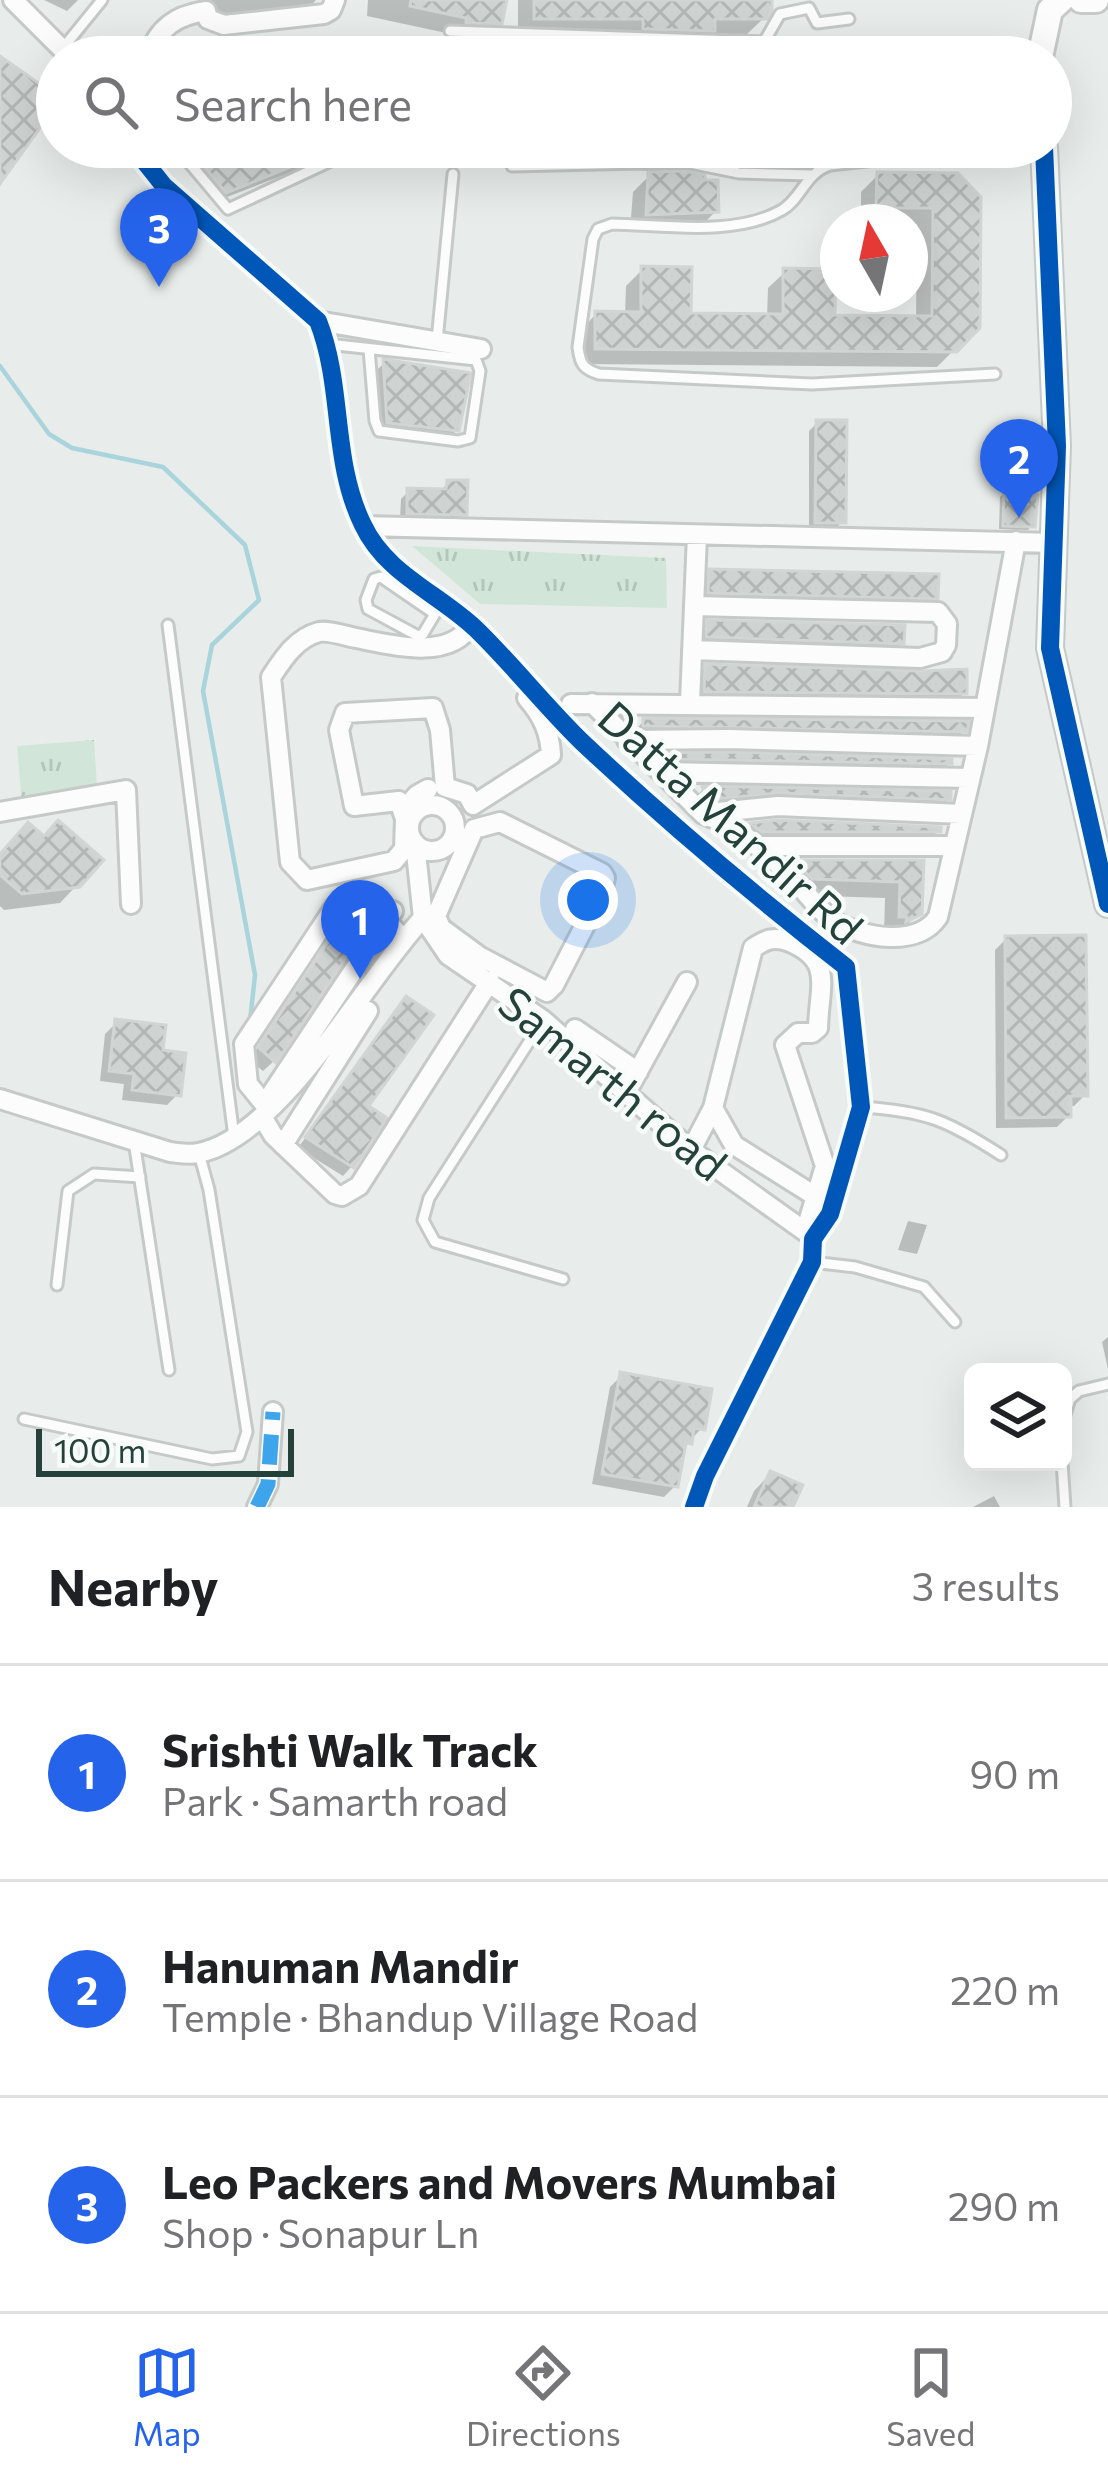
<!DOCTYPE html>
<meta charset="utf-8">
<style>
:root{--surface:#fff;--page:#f2f2f2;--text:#202124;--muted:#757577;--line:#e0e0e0;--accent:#2563eb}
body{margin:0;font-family:Commissioner,sans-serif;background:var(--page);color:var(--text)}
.controls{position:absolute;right:36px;bottom:36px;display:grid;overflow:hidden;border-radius:18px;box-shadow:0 12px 48px #0002}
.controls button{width:108px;height:108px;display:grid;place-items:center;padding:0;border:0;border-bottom:3px solid var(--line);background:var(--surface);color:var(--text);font:60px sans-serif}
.compass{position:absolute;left:820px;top:204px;width:108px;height:108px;border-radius:50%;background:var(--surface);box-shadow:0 12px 48px #0002;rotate:351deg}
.scale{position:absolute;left:36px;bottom:30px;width:258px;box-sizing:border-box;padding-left:12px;border:6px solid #24423a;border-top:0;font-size:33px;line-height:42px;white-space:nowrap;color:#24423a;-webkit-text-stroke:9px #f7fbf9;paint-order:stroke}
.you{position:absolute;left:588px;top:900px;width:42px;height:42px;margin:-30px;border:9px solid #fff;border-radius:50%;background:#1a73e8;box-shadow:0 0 0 18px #1a73e833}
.badge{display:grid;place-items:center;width:78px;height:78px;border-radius:50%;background:var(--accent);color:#fff;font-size:39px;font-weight:700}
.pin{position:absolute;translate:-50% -99px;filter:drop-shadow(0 3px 6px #0008)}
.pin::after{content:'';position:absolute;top:63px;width:42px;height:36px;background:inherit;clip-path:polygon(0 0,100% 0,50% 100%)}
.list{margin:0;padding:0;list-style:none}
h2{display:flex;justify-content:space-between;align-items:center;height:156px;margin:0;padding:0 48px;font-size:51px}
h2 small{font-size:39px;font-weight:400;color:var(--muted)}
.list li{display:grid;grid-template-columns:78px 1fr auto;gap:36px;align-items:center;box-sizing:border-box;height:216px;padding:0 48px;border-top:3px solid var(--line)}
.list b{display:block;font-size:45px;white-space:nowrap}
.list p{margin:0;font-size:39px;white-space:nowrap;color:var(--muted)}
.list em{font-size:39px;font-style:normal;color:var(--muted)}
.icon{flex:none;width:66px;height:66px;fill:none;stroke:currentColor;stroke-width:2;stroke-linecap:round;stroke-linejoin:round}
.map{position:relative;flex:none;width:1108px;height:1507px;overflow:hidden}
.search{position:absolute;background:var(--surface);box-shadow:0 12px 48px #0002;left:36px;right:36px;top:36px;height:132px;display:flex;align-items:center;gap:30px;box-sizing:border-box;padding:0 42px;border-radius:66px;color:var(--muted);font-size:45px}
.sheet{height:804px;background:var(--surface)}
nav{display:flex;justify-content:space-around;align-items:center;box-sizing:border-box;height:168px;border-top:3px solid var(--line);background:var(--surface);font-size:33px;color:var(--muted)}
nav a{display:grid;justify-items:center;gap:6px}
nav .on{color:var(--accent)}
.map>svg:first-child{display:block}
.park{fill:url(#park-tufts)}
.shadow{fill:#0003}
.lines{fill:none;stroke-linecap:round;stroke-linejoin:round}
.stream{stroke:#a9d4db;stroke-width:4.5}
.building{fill:url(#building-cross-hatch);stroke:#d1d6d4;stroke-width:3}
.service-casing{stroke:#c5cac8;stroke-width:15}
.minor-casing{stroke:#c5cac8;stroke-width:24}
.tertiary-casing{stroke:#c5cac8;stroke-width:30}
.service{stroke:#fcfcfc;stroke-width:9}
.minor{stroke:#fcfcfc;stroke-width:18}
.tertiary{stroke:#fcfcfc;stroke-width:24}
.quiet{stroke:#3ea4ec;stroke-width:15;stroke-dasharray:30 15;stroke-linecap:butt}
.cycleway-casing{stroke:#f7fbf9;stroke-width:26}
.cycleway{stroke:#0057b8;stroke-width:18}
.labels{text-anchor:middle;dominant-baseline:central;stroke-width:9;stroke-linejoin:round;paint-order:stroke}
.street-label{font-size:45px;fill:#24423a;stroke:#f7fbf9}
</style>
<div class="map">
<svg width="1108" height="1507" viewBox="0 0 1108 1507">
<defs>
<pattern id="park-tufts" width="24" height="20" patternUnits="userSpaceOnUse" patternTransform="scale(3)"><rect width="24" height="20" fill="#d1e6d8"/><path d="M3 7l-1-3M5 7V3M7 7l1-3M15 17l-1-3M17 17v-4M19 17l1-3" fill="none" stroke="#b3c6ba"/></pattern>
<pattern id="building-cross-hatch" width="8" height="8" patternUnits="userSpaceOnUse" patternTransform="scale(3)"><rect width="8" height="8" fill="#cfd4d2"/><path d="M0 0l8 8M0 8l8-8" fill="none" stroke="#b2b7b5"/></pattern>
</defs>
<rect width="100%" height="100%" fill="#e8edeb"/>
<path class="park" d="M 412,546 L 666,558 L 667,608 L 480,604 Z
M 94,740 L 98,800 L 22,805 L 17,746 Z"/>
<path class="shadow" d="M 44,0 L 78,0 L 67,11 Z
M 202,0 L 316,0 L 300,17 L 204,24 Z
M 368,0 L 504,0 L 499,22 L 478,44 L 628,49 L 628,35 L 518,35 L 518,0 L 769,0 L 765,17 L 747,34 L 708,34 L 691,51 L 712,52 L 712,57 L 453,57 L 471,39 L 450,38 L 451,34 L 367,16 Z
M 166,147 L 356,147 L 214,202 Z
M 517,147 L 708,147 L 680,177 L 716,211 L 699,228 L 630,230 L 633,192 L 654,171 L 632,170 L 632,163 L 517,169 Z
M 878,175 L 956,176 L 977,327 L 937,367 L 579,364 L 580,331 L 596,314 L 625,315 L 626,286 L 643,269 L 688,316 L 767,317 L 768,288 L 785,272 L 832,318 L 916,319 L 917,224 L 861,222 L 861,192 Z
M 385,362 L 457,430 L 445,441 L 377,433 L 374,373 Z
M 817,423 L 843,521 L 835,529 L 809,529 L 809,431 Z
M 448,483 L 464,514 L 456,522 L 400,520 L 401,499 L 409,491 L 439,492 Z
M 1005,493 L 1032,525 L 1028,530 L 999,529 L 1000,497 Z
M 710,572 L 936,597 L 919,614 L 693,608 L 693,589 Z
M 708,623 L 901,643 L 884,659 L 691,653 L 691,640 Z
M 706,667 L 964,693 L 947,710 L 689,707 L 690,684 Z
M 644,721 L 964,731 L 947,748 L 627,738 Z
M 668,756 L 949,763 L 932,780 L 652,773 Z
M 703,789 L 948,799 L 931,815 L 696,814 L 686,810 Z
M 779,823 L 938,831 L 921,848 L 745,848 L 736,842 L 751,826 Z
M 43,839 L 77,885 L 60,903 L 4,910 L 0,906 L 0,856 Z
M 799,862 L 921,862 L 919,913 L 902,930 L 884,932 L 885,898 L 794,895 L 783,879 Z
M 336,934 L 274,1061 L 263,1071 L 249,1060 Z
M 1006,939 L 1085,1095 L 1074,1106 L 1068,1106 L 1068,1116 L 1057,1127 L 996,1128 L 995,950 Z
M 397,1010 L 365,1107 L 352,1166 L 343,1176 L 298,1148 Z
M 116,1023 L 160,1053 L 178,1094 L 167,1105 L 122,1100 L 124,1084 L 100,1081 L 105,1034 Z
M 908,1221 L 927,1225 L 917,1254 L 898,1250 Z
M 1108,1337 L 1108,1369 L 1102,1342 Z
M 621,1376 L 702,1428 L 681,1450 L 675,1486 L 664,1497 L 592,1484 L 610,1387 Z
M 770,1474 L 795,1484 L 785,1507 L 747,1507 L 754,1491 Z
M 994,1496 L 1000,1507 L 973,1507 Z"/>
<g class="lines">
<path class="stream" d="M 0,366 L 49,434 L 72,448 L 163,467 L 245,545 L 259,600 L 212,645 L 203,691 L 255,975 L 250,1021"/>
</g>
<path class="building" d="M 411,0 L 507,0 L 502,24 L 466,23 L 466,18 L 410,6 Z
M 534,0 L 772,0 L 772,11 L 767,19 L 715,19 L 715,31 L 643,29 L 643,19 L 534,19 Z
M 466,41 L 624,46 L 624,57 L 465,57 Z
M 0,56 L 57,96 L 57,104 L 0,184 Z
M 188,147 L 340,147 L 226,193 Z
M 684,171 L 705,175 L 705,180 L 718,180 L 719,212 L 646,215 L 648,172 Z
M 877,172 L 958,173 L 981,197 L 980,328 L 957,352 L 595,349 L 595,311 L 641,312 L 641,266 L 692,267 L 691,313 L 783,314 L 783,268 L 836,269 L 835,315 L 932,316 L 933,208 L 876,208 Z
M 383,359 L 471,373 L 459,431 L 387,423 Z
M 816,420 L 847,420 L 846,523 L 815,523 Z
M 447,480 L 468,480 L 467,515 L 407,514 L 407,488 L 446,489 Z
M 1004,489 L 1038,495 L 1035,527 L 1003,526 Z
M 709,569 L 939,574 L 938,599 L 708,593 Z
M 707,620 L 905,625 L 904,644 L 706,637 Z
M 705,664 L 920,671 L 967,669 L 967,694 L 704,692 Z
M 643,718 L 969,721 L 967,732 L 643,726 Z
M 729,752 L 952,759 L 952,764 L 667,759 L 667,753 Z
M 702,786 L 951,791 L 951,800 L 779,793 L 715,799 L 706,798 Z
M 58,820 L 104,860 L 80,887 L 22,894 L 0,875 L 0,854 L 28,822 L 44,836 Z
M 778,820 L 941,827 L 941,832 L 762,832 L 750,823 Z
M 798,860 L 924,860 L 922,914 L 906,922 L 907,917 L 899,917 L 900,882 L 812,879 L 798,865 Z
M 336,930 L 356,943 L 276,1063 L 258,1047 Z
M 1086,935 L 1088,1096 L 1071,1096 L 1071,1117 L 1006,1118 L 1005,936 Z
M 406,996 L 434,1015 L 369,1106 L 387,1118 L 354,1168 L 305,1137 Z
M 115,1019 L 166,1025 L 163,1050 L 186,1053 L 181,1096 L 132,1090 L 134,1074 L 109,1071 Z
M 620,1372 L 712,1389 L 705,1430 L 694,1428 L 692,1444 L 686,1443 L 678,1487 L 602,1474 Z
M 770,1471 L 803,1485 L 793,1507 L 754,1507 Z"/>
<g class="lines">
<g class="service-casing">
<path id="service" d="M 450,31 L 764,42 L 777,46 L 789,57
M 63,48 L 102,0
M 187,57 L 197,57
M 764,57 L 764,42 L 780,14 L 809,8 L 817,23 L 849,19
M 176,147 L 228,209 L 361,147
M 814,147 L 819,169
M 995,147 L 830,165 C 805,173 802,198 782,210 C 735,237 664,225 612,224 L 598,229 L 593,239 L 578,347 C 580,364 583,369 599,374 L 812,384 L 995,374
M 512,166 L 685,162 L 739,173 L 811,175
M 437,341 L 453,174
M 327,344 L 476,360 L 480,371 L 470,438 L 458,441 L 379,431 L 375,421 L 369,349
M 435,614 L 381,577 L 374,579 L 366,600 L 368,609 L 418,636 L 423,634 L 442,602
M 168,625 L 234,1137
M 543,1020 L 429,1198 L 423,1220 L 435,1242 L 563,1279
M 861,1107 C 925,1111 947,1120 1001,1155
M 134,1141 L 169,1370
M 812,1262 L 855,1267 L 924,1287 L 955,1322
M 57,1285 L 68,1191 L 94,1174 L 140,1177
M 1071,1398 L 1079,1391 L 1108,1384
M 24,1419 L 212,1459 L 239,1456 L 247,1432 L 209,1190 L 199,1153
M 1063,1421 L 1069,1402
M 1062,1462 L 1065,1507"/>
</g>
<g class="minor-casing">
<path id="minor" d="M 13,0 L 70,57
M 206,11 L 208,19 L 224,25 L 324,14 L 331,10 L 335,0
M 148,57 C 158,28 176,15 206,11
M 133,147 L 164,186 L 318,321 C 344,387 331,460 363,525 C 386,574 438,593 476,629 C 513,665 545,706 582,742 C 666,821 755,896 846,967 L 861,1107 L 830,1214 L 813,1239 L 812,1262 L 705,1476 L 694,1507
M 318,321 L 481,349
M 363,526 L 1053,543
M 471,625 C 449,661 391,645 356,638 C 345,636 329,630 319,632 C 296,638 283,659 271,677 L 290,862 L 307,880 L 394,861 L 404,849 L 405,819 L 399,801 L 354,806 L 339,730 L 345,713 L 433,708 L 440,730 L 445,787 L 467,794 L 473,805 L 551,755 C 550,732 542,715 527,698
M 692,650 L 920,658 L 942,652 L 946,645 L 947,624 L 938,612 L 694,606
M 690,702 L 697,535
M 592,703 L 703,814 C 739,827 768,853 794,880 C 807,893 819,911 834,921 C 863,938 917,948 938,917 L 978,746 L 1016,541
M 571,704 L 985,708
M 627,740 L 729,739 L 978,746
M 661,772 L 970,778
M409 828a23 23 0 1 1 46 0a23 23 0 1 1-46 0Z
M 404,810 L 417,795 L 428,789
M 0,812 L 126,790 L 131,904
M 708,813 L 778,806 L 962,814
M 415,843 L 423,918 L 448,955 L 543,1020 L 691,1150 L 810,1235
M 758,846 L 954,846
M 473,971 L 479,956 L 441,928 L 436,916 L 474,829 L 500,822 L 602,873 L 605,878 L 601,894 L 554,985 L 547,992 L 479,956
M 575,1029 L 638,1072
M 272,1093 L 393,911
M 626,1093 L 687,982
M 0,1099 L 170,1152 C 179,1153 190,1155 198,1153 C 280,1138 365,979 423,918
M 265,1105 L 248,1084 L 244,1044 L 334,908 C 366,888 382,917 403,939
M 713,1108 L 734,1145 L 815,1196
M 263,1118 L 273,1135 L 335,1194 L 342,1196 L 359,1186 L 490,981
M 283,1145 L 368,1011
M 691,1150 L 713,1108 L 753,948 C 766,939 775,936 790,942 C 834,961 819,986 818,1028 L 812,1033 L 798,1033 L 785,1045 L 825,1166 L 806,1229
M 257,1507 L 268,1484 L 273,1412"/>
</g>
<g class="tertiary-casing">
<path id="tertiary" d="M 1081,0 L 1096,0
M 1040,57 L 1050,10 L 1061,0
M 1044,147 L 1057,446 L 1050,648 L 1108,904"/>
</g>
<use href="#service" class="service"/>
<use href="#minor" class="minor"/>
<use href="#tertiary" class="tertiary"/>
<path class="quiet" d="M 257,1507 L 268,1484 L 273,1412"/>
<g class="cycleway-casing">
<path id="cycleway" d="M 133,147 L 164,186 L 318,321 C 344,387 331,460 363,525 C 386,574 438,593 476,629 C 513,665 545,706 582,742 C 666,821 755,896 846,967 L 861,1107 L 830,1214 L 813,1239 L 812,1262 L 705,1476 L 694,1507
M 1044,147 L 1057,446 L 1050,648 L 1108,904"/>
</g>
<use href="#cycleway" class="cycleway"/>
</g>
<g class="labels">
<g class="street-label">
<text transform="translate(732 821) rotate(42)">Datta Mandir Rd</text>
<text transform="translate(614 1082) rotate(39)">Samarth road</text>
</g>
</g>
</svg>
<div class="controls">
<button><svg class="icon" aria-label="layers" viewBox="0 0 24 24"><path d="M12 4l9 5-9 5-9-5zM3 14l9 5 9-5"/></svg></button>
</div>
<svg class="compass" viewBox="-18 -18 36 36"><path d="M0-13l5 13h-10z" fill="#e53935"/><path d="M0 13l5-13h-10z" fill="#757577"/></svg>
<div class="scale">100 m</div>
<div class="you"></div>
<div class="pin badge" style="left:360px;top:979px">1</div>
<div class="pin badge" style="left:1019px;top:518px">2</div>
<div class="pin badge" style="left:159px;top:287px">3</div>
<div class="search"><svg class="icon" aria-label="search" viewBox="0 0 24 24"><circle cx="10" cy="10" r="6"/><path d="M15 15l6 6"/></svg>Search here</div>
</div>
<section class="sheet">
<h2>Nearby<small>3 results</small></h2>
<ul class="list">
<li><span class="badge">1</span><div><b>Srishti Walk Track</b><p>Park · Samarth road</p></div><em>90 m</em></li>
<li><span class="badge">2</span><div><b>Hanuman Mandir</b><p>Temple · Bhandup Village Road</p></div><em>220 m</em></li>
<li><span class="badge">3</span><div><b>Leo Packers and Movers Mumbai</b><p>Shop · Sonapur Ln</p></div><em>290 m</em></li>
</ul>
</section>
<nav>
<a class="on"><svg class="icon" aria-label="map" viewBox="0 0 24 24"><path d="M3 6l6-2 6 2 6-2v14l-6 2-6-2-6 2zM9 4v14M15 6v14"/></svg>Map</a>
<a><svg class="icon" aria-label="directions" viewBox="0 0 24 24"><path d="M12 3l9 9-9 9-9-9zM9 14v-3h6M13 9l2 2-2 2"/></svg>Directions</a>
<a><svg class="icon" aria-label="saved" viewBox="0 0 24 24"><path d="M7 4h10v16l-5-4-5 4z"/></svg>Saved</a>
</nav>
